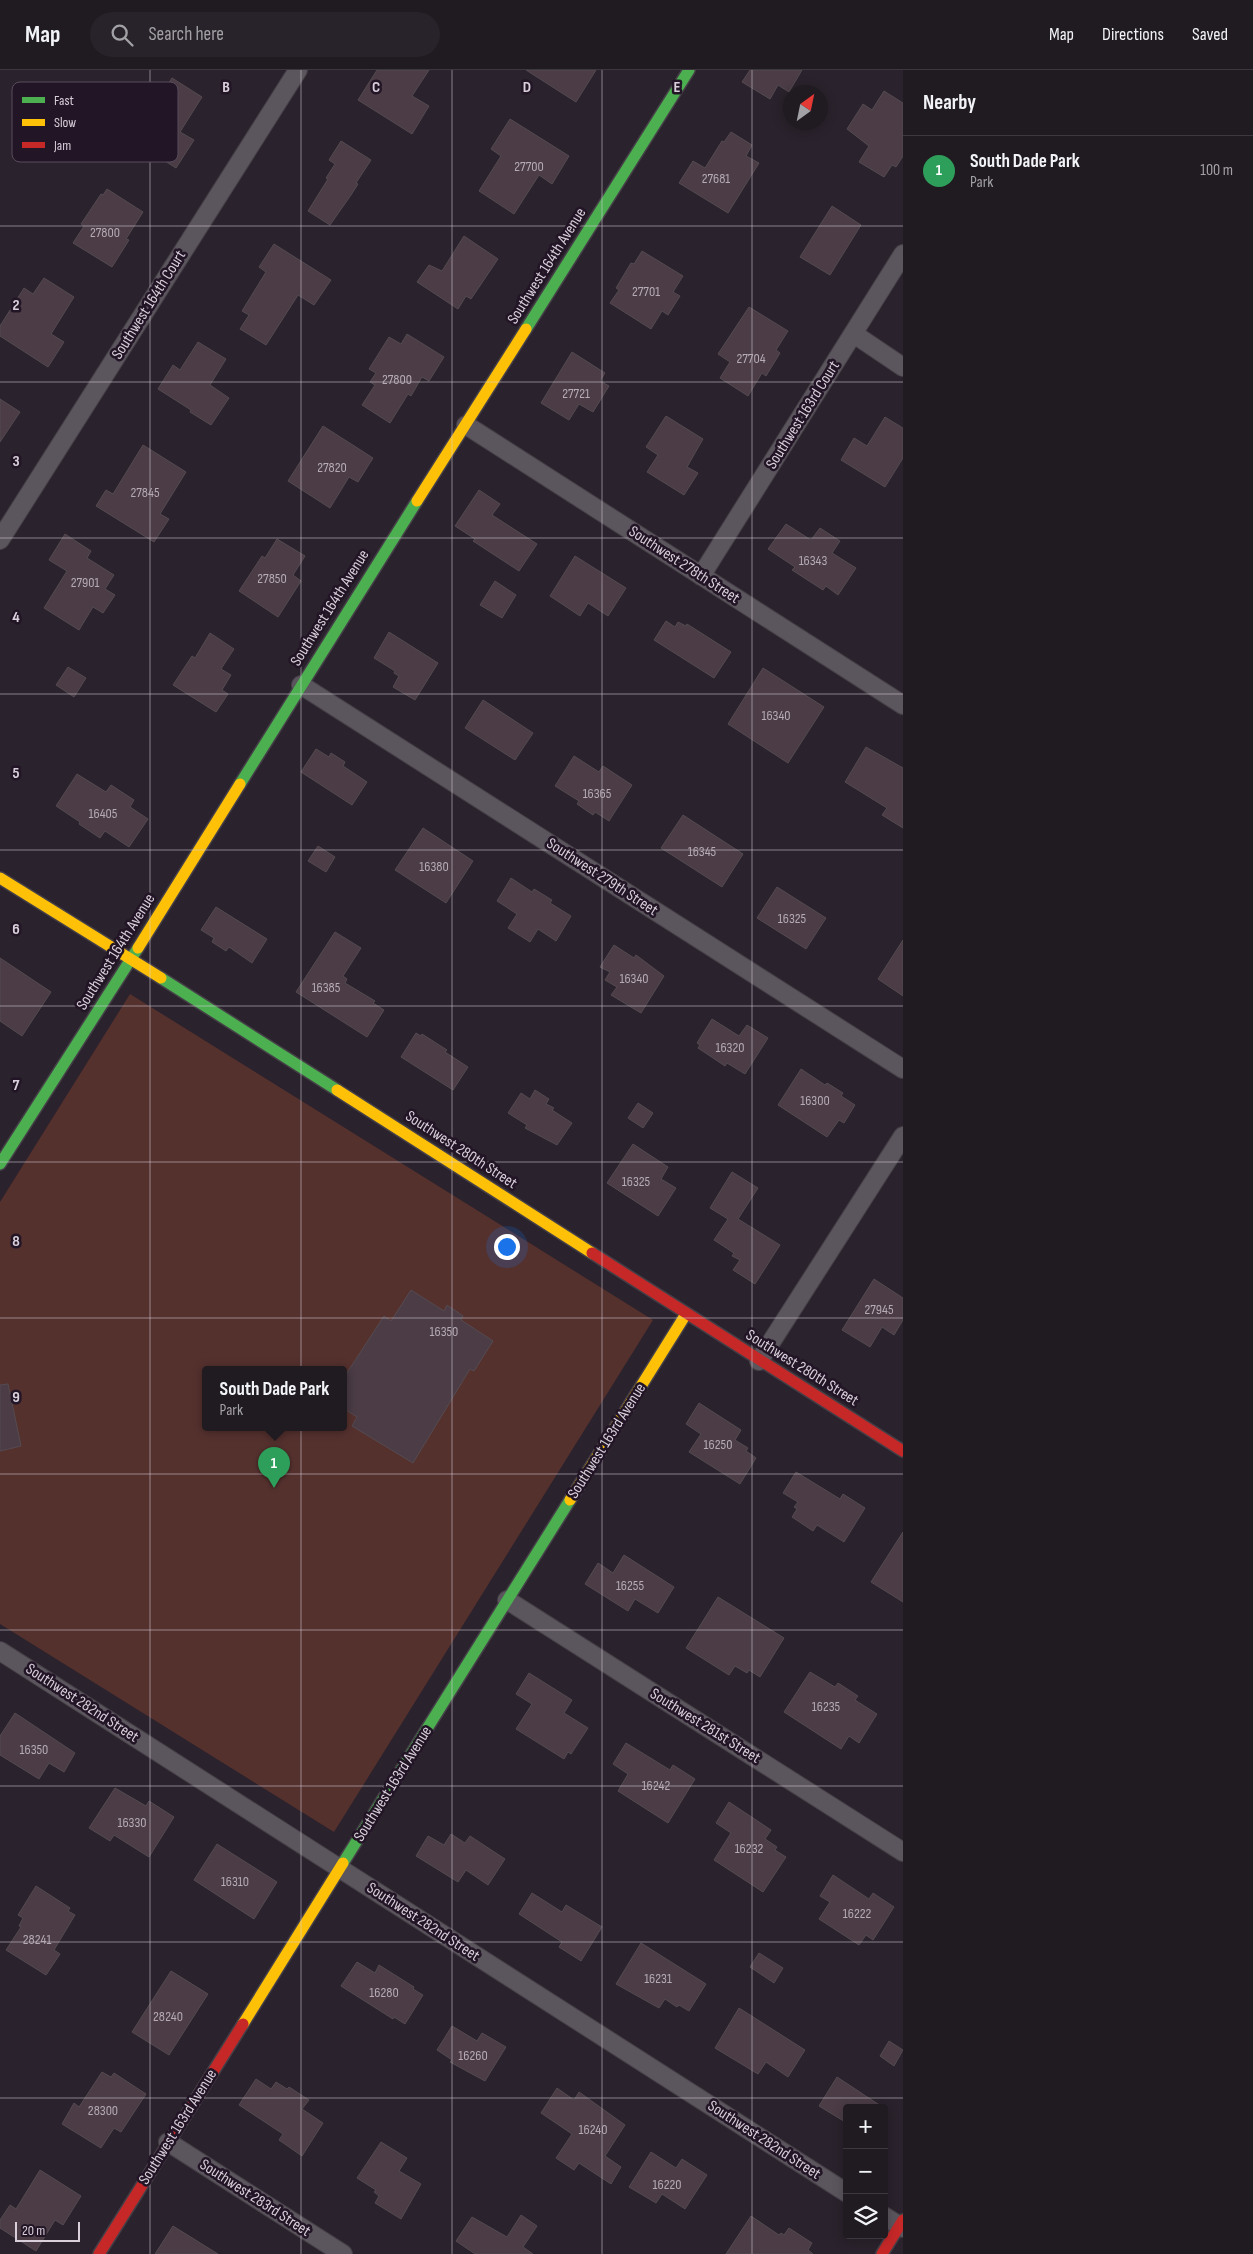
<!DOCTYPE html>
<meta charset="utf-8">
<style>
:root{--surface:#201a21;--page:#28232a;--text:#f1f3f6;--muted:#a2a1a5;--line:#3d383f;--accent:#db2777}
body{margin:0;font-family:"Sofia Sans Condensed",sans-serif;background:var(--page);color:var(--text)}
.controls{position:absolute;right:15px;bottom:15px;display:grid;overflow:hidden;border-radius:5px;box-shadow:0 2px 12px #0003}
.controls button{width:45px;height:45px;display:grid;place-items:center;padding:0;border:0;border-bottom:1px solid var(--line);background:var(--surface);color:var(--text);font:25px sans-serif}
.compass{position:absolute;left:783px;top:15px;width:45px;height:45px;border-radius:50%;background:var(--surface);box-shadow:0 2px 12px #0003;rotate:33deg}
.scale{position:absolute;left:15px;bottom:12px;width:65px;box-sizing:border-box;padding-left:5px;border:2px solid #d8cfda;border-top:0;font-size:14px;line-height:18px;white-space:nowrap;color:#d8cfda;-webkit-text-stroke:4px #221526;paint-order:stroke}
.you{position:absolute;left:506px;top:1176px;width:18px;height:18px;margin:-12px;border:4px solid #fff;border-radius:50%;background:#1a73e8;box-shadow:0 0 0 8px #1a73e833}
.badge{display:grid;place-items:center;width:32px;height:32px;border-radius:50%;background:var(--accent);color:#fff;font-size:16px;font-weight:700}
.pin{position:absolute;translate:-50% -41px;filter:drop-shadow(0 1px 2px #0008)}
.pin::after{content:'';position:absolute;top:26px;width:18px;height:15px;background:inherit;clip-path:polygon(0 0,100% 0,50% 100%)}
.popup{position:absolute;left:202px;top:1296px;width:145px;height:65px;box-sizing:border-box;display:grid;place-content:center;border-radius:5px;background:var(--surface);filter:drop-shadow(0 1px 4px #0005);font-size:16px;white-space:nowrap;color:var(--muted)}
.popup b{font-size:19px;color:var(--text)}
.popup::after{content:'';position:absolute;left:50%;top:100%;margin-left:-10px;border:10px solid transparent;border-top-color:var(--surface)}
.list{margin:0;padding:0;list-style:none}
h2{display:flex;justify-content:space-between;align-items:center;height:65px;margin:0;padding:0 20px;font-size:21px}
h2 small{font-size:16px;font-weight:400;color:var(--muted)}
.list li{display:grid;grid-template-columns:32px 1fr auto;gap:15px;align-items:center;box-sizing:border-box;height:70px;padding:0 20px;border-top:1px solid var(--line)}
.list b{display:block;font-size:19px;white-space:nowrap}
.list p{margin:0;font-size:16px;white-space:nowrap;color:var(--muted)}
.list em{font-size:16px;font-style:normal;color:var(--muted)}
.icon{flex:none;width:28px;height:28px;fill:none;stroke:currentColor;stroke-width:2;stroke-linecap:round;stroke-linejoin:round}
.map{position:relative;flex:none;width:903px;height:2184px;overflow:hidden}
header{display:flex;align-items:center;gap:30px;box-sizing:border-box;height:70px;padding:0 25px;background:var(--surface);border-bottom:1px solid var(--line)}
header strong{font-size:24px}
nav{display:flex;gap:28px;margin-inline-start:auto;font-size:18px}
.search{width:350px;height:45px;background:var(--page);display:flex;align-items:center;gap:12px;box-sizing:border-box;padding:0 18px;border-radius:28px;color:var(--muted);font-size:19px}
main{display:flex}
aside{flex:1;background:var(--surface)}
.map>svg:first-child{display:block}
.green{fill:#55312e;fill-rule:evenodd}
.building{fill:#4b3c46;stroke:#544b51}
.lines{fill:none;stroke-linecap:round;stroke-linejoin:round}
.street-casing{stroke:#453f47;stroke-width:20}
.fast-casing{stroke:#453f47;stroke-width:14}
.slow-casing{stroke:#453f47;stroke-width:14}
.jam-casing{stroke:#453f47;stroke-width:14}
.street{stroke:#5b555d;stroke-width:18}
.fast{stroke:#4caf50;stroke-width:11}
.slow{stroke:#ffc107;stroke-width:11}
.jam{stroke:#c62828;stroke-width:11}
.grid{fill:none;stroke:#d8cfda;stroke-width:1;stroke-opacity:0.55}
.labels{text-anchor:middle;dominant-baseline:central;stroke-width:5;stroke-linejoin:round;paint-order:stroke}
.number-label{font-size:14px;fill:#b5aab5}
.street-label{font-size:16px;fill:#d8cfda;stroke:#221526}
.key{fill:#221526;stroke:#594d5c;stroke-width:1}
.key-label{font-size:14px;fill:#d8cfda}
.grid-label{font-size:16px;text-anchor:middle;font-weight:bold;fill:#d8cfda;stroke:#221526;stroke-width:5;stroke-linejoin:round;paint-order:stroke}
</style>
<header>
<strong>Map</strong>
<div class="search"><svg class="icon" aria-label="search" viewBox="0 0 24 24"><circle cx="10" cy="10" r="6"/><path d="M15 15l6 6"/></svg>Search here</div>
<nav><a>Map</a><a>Directions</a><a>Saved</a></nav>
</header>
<main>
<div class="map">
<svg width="903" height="2184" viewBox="0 0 903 2184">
<rect width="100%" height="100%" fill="#2a222c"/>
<path class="green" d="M 130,924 L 653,1250 L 334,1762 L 0,1554 L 0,1132 ZM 205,1299 L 343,1299 L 343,1357 L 205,1357 Z"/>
<path class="building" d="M 377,0 L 429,0 L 412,26 L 429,36 L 412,64 L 358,30 Z
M 526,0 L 596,0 L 576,32 Z
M 750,0 L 802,0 L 789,22 L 778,15 L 770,29 L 742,12 Z
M 172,8 L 202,27 L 180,62 L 194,70 L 176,98 L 132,70 L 134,68 L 123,60 L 151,16 L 162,24 Z
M 884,21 L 903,33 L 903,86 L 896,97 L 892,95 L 884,107 L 859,92 L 869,76 L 847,59 L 863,34 L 872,40 Z
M 510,49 L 569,86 L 552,114 L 539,105 L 514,144 L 479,121 L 501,86 L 491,79 Z
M 731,62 L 752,75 L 746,86 L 759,93 L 728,143 L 679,113 L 693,91 L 705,98 L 722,71 L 724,72 Z
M 341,71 L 371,90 L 356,113 L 358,114 L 351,125 L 330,155 L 308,141 L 328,109 L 326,108 L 335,94 L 329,90 Z
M 107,119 L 143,142 L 126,169 L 129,170 L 112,197 L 73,173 L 84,156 L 81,154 L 101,124 L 103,125 Z
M 832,136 L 861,155 L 830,205 L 800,187 Z
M 464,166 L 498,189 L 471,229 L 466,226 L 458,239 L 417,212 L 429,195 L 442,201 Z
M 274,174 L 331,210 L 314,235 L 298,225 L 266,275 L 240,259 L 249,245 L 242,241 L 266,202 L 259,197 Z
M 642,181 L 683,206 L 673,222 L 680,226 L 668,245 L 662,241 L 651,259 L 610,233 L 619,220 L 616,218 L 631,193 L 634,194 Z
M 44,208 L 74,227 L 51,264 L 64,272 L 48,297 L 0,266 L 0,256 L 24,218 L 33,224 Z
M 749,237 L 788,261 L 776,280 L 780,283 L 766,306 L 762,303 L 748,326 L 720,308 L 730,292 L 718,284 Z
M 407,264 L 444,287 L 429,311 L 422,307 L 411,326 L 408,324 L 390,353 L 362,335 L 375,315 L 370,312 L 376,303 L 369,299 L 389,267 L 401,274 Z
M 198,272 L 226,289 L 210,315 L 229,328 L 211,355 L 190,342 L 191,340 L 158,319 L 173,295 L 180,300 Z
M 572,282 L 605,303 L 600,311 L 609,316 L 593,342 L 579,334 L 569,350 L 541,333 Z
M 0,329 L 20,342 L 0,372 Z
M 666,346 L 703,369 L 687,397 L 698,403 L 684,425 L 647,402 L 658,385 L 646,377 Z
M 885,347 L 903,358 L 903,388 L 885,417 L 841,390 L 854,368 L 867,376 Z
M 323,356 L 373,388 L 358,412 L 349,407 L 330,438 L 288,411 Z
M 143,375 L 186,402 L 160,444 L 169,449 L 154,472 L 96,436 L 106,420 L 113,424 Z
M 479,420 L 500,434 L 492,445 L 537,474 L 519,501 L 473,471 L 475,469 L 455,456 Z
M 786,454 L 811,470 L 820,458 L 840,471 L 832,483 L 856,498 L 838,525 L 826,516 L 823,520 L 792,500 L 795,497 L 768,479 Z
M 65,464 L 91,481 L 87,488 L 114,505 L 105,519 L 115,525 L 103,543 L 93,537 L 79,560 L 44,538 L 67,501 L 49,490 Z
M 277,469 L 305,486 L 293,505 L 301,511 L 278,547 L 239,521 L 262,486 L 265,488 Z
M 575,486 L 626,518 L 608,546 L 588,533 L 580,546 L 550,526 Z
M 495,511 L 516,525 L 502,548 L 480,535 Z
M 666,551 L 675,557 L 678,552 L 686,556 L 687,554 L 731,582 L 714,608 L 654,570 Z
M 389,562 L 438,593 L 415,630 L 393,617 L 399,606 L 394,603 L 395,601 L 374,588 Z
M 210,563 L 234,579 L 221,599 L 231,605 L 222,620 L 228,624 L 216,642 L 173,615 L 192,586 L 195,588 Z
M 68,597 L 86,608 L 74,627 L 56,615 Z
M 763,598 L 824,637 L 788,693 L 728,654 Z
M 483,630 L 533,663 L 515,690 L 465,658 Z
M 866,677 L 903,698 L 903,758 L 882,745 L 887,738 L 845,712 Z
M 316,679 L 329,687 L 331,683 L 345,692 L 343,696 L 367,712 L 352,735 L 301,702 Z
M 574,686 L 599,702 L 603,696 L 632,715 L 609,751 L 595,742 L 593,745 L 577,734 L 579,731 L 555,716 Z
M 77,704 L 106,722 L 111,715 L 134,730 L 130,737 L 148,749 L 129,777 L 105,761 L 100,768 L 79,754 L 80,752 L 56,736 Z
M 683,745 L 743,784 L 722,817 L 661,778 Z
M 423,758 L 473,791 L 446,833 L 395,800 Z
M 318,776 L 335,787 L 326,802 L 308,791 Z
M 511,808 L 532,822 L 534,819 L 552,830 L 550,833 L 571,846 L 556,871 L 538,859 L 530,872 L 508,858 L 517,844 L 497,831 Z
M 777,817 L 826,848 L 806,879 L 757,848 Z
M 216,837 L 267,869 L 252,893 L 229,877 L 226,881 L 212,872 L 214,868 L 201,860 Z
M 335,862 L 361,878 L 343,906 L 347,909 L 345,913 L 375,931 L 373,933 L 384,940 L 367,967 L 296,922 Z
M 903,870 L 903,926 L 878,909 Z
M 614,875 L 634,888 L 636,885 L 664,906 L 641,943 L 611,925 L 617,917 L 605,910 L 610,902 L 600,897 Z
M 0,888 L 51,922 L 22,966 L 0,951 Z
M 712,949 L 739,966 L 747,955 L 768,968 L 745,1004 L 727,993 L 725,996 L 698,978 L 700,975 L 697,973 Z
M 416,963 L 421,966 L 422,964 L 447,980 L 445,982 L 468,997 L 453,1020 L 401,987 Z
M 801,999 L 825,1015 L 827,1013 L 843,1023 L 841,1026 L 855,1035 L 844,1053 L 839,1050 L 827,1067 L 778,1035 Z
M 535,1020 L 549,1029 L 546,1034 L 554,1038 L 552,1040 L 572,1053 L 557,1075 L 525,1058 L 527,1055 L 508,1043 L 521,1023 L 530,1029 Z
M 638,1033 L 653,1043 L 643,1058 L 628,1048 Z
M 633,1074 L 668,1097 L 661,1109 L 676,1118 L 658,1146 L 607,1113 Z
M 732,1102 L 758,1118 L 738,1149 L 780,1175 L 755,1214 L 733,1200 L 740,1190 L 732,1186 L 734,1183 L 714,1170 L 728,1149 L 710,1138 Z
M 874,1209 L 903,1228 L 903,1250 L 894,1265 L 882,1257 L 870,1277 L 842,1260 Z
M 411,1220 L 444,1241 L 447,1235 L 463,1246 L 461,1250 L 493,1271 L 474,1301 L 470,1299 L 413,1393 L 352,1356 L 357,1347 L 343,1338 L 343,1309 L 384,1246 L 391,1251 Z
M 8,1314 L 21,1376 L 0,1381 L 0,1315 Z
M 699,1333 L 741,1360 L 735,1370 L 748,1378 L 746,1381 L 756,1388 L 740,1414 L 689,1382 L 701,1364 L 686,1354 Z
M 796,1402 L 840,1429 L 843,1424 L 865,1438 L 844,1472 L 817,1455 L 813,1461 L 792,1447 L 797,1439 L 794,1437 L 798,1432 L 783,1423 Z
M 903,1462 L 903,1532 L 871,1512 Z
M 624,1485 L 674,1517 L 658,1543 L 635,1529 L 628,1541 L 585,1514 L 598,1493 L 613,1503 Z
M 718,1527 L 784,1568 L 760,1607 L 749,1600 L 747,1603 L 735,1596 L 729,1605 L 686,1578 Z
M 810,1602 L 835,1617 L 838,1613 L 858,1626 L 855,1630 L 877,1644 L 859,1673 L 849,1666 L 841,1679 L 784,1642 Z
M 529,1603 L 572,1630 L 564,1643 L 588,1658 L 571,1684 L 568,1682 L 564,1689 L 516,1659 L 532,1634 L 516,1624 Z
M 15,1643 L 75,1683 L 64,1702 L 49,1693 L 39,1709 L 0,1685 L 0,1666 Z
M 626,1673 L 670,1700 L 673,1695 L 695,1709 L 668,1753 L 618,1721 L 628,1704 L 613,1694 Z
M 115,1718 L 146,1736 L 149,1731 L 174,1747 L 149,1787 L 114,1765 L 110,1771 L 89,1758 Z
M 729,1732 L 771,1760 L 765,1769 L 777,1777 L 775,1780 L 786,1787 L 763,1822 L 714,1790 L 731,1763 L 716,1753 Z
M 451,1764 L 465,1773 L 470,1766 L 505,1789 L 488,1815 L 466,1800 L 458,1812 L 416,1786 L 428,1766 L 444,1775 Z
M 217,1774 L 277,1812 L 254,1849 L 194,1810 Z
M 833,1805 L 869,1829 L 873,1823 L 894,1837 L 873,1870 L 866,1865 L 859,1875 L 819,1849 L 830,1832 L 820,1826 Z
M 36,1816 L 70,1838 L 68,1841 L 75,1845 L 54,1880 L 60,1884 L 46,1905 L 6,1880 L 21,1857 L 19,1856 L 23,1848 L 18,1845 Z
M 532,1823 L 562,1842 L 566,1835 L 602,1857 L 581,1891 L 559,1877 L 562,1872 L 519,1844 Z
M 641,1873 L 706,1914 L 689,1941 L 679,1935 L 677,1937 L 665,1929 L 659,1938 L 616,1914 Z
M 759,1883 L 783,1898 L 774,1913 L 750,1897 Z
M 357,1892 L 375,1903 L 379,1895 L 414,1917 L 413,1919 L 423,1925 L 405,1954 L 394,1947 L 393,1949 L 341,1916 Z
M 171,1901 L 208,1924 L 169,1985 L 132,1962 Z
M 739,1938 L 805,1980 L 788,2007 L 766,1992 L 758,2004 L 715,1978 Z
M 452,1956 L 477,1971 L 482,1963 L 506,1977 L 485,2011 L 450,1992 L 452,1990 L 437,1980 Z
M 889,1971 L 903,1980 L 894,1996 L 880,1986 Z
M 102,2002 L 111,2007 L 114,2003 L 146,2024 L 121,2062 L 114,2058 L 101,2078 L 62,2054 L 74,2033 L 79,2037 Z
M 837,2007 L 884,2038 L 847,2038 L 847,2053 L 819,2036 Z
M 256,2009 L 271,2019 L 276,2012 L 287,2019 L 289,2017 L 309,2030 L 302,2039 L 323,2053 L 302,2086 L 279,2070 L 283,2064 L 239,2035 Z
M 557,2018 L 574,2030 L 579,2022 L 625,2055 L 605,2086 L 621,2097 L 611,2114 L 579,2093 L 574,2100 L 556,2088 L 572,2064 L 541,2043 Z
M 381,2072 L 407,2088 L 399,2101 L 421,2114 L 401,2149 L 375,2133 L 379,2126 L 374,2122 L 376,2120 L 357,2108 Z
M 651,2082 L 676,2098 L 682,2089 L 707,2105 L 685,2139 L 662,2124 L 656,2133 L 629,2117 Z
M 40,2100 L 81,2126 L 63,2155 L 55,2150 L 36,2181 L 0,2158 L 0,2150 L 10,2135 L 16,2139 Z
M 521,2145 L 537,2156 L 523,2177 L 533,2184 L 475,2184 L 456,2171 L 472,2147 L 507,2167 Z
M 751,2146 L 779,2165 L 781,2163 L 784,2165 L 789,2158 L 812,2173 L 808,2180 L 813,2184 L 726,2184 Z
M 173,2156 L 218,2184 L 155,2184 Z"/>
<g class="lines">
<g class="street-casing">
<path id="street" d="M 854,264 L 903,297
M 466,355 L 903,635
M 0,470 L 298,0
M 701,506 L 903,184
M 301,615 L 903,999
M 759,1291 L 903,1066
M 507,1530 L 903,1782
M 0,1581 L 847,2123
M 168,2072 L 343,2184
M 884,2146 L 903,2158"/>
</g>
<g class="fast-casing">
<path id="fast" d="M 526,259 L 689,0
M 240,714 L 417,431
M 161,908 L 337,1020
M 0,1094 L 138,878
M 343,1793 L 570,1430"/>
</g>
<g class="slow-casing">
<path id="slow" d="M 417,431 L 526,259
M 0,808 L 161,908
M 138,878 L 240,714
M 337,1020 L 592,1183
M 570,1430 L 686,1244
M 243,1954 L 343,1793"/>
</g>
<g class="jam-casing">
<path id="jam" d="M 592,1183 L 903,1381
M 99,2184 L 243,1954
M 882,2184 L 903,2150"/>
</g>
<use href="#street" class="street"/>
<use href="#fast" class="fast"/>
<use href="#slow" class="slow"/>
<use href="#jam" class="jam"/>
</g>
<path class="grid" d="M 150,0 L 150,2184M 301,0 L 301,2184M 452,0 L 452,2184M 602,0 L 602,2184M 752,0 L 752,2184M 0,156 L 903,156M 0,312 L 903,312M 0,468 L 903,468M 0,624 L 903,624M 0,780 L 903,780M 0,936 L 903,936M 0,1092 L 903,1092M 0,1248 L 903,1248M 0,1404 L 903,1404M 0,1560 L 903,1560M 0,1716 L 903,1716M 0,1872 L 903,1872M 0,2028 L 903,2028"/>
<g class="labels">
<g class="number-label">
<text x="529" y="96">27700</text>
<text x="716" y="108">27681</text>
<text x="105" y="162">27800</text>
<text x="646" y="221">27701</text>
<text x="751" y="288">27704</text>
<text x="397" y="309">27800</text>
<text x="576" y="323">27721</text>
<text x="332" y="397">27820</text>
<text x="145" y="422">27845</text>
<text x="813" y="490">16343</text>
<text x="272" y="508">27850</text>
<text x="85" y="512">27901</text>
<text x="776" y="645">16340</text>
<text x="597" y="723">16365</text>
<text x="103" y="743">16405</text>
<text x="702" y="781">16345</text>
<text x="434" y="796">16380</text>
<text x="792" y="848">16325</text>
<text x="634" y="908">16340</text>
<text x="326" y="917">16385</text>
<text x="730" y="977">16320</text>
<text x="815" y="1030">16300</text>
<text x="636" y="1111">16325</text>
<text x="879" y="1239">27945</text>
<text x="444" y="1261">16350</text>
<text x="718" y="1374">16250</text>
<text x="630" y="1515">16255</text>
<text x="826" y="1636">16235</text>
<text x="34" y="1679">16350</text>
<text x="656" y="1715">16242</text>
<text x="132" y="1752">16330</text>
<text x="749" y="1778">16232</text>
<text x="235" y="1811">16310</text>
<text x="857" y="1843">16222</text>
<text x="37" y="1869">28241</text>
<text x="658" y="1908">16231</text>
<text x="384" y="1922">16280</text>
<text x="168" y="1946">28240</text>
<text x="473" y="1985">16260</text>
<text x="103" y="2040">28300</text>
<text x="593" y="2059">16240</text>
<text x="667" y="2114">16220</text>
</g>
<g class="street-label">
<text transform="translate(547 196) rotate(-58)">Southwest 164th Avenue</text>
<text transform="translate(149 235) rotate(-58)">Southwest 164th Court</text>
<text transform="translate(803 345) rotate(-58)">Southwest 163rd Court</text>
<text transform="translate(684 495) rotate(33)">Southwest 278th Street</text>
<text transform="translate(330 538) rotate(-58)">Southwest 164th Avenue</text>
<text transform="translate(602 807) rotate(33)">Southwest 279th Street</text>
<text transform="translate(116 882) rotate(-58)">Southwest 164th Avenue</text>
<text transform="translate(461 1080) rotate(33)">Southwest 280th Street</text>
<text transform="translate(802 1298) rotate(32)">Southwest 280th Street</text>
<text transform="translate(607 1371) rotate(-58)">Southwest 163rd Avenue</text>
<text transform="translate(82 1633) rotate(33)">Southwest 282nd Street</text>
<text transform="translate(705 1656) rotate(32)">Southwest 281st Street</text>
<text transform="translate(393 1714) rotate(-58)">Southwest 163rd Avenue</text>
<text transform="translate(423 1852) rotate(33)">Southwest 282nd Street</text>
<text transform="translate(178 2057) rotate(-58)">Southwest 163rd Avenue</text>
<text transform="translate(764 2070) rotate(33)">Southwest 282nd Street</text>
<text transform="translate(255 2128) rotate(33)">Southwest 283rd Street</text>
</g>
</g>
<rect x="12" y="12" width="166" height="80" rx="8" class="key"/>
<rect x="22" y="27" width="23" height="6" fill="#4caf50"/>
<rect x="22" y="49" width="23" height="7" fill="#ffc107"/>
<rect x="22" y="72" width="23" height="6" fill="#c62828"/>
<g class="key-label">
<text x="54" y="35">Fast</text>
<text x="54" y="57">Slow</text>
<text x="54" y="80">Jam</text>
</g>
<g class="grid-label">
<text x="226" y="22">B</text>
<text x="376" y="22">C</text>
<text x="527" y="22">D</text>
<text x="677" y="22">E</text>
<text x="16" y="240">2</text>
<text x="16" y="396">3</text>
<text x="16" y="552">4</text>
<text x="16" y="708">5</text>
<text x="16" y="864">6</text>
<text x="16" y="1020">7</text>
<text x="16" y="1176">8</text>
<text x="16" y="1332">9</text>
</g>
</svg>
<div class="controls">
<button>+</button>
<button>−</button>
<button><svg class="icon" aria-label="layers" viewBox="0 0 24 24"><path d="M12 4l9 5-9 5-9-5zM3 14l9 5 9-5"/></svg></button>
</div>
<svg class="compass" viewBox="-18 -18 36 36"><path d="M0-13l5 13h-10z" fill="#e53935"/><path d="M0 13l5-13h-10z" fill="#a2a1a5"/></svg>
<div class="scale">20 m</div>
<div class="you"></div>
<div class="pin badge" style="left:274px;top:1418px;background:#2e9e5b">1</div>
<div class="popup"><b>South Dade Park</b>Park</div>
</div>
<aside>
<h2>Nearby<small></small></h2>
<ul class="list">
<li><span class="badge" style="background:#2e9e5b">1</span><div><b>South Dade Park</b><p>Park</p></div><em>100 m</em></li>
</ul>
</aside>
</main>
